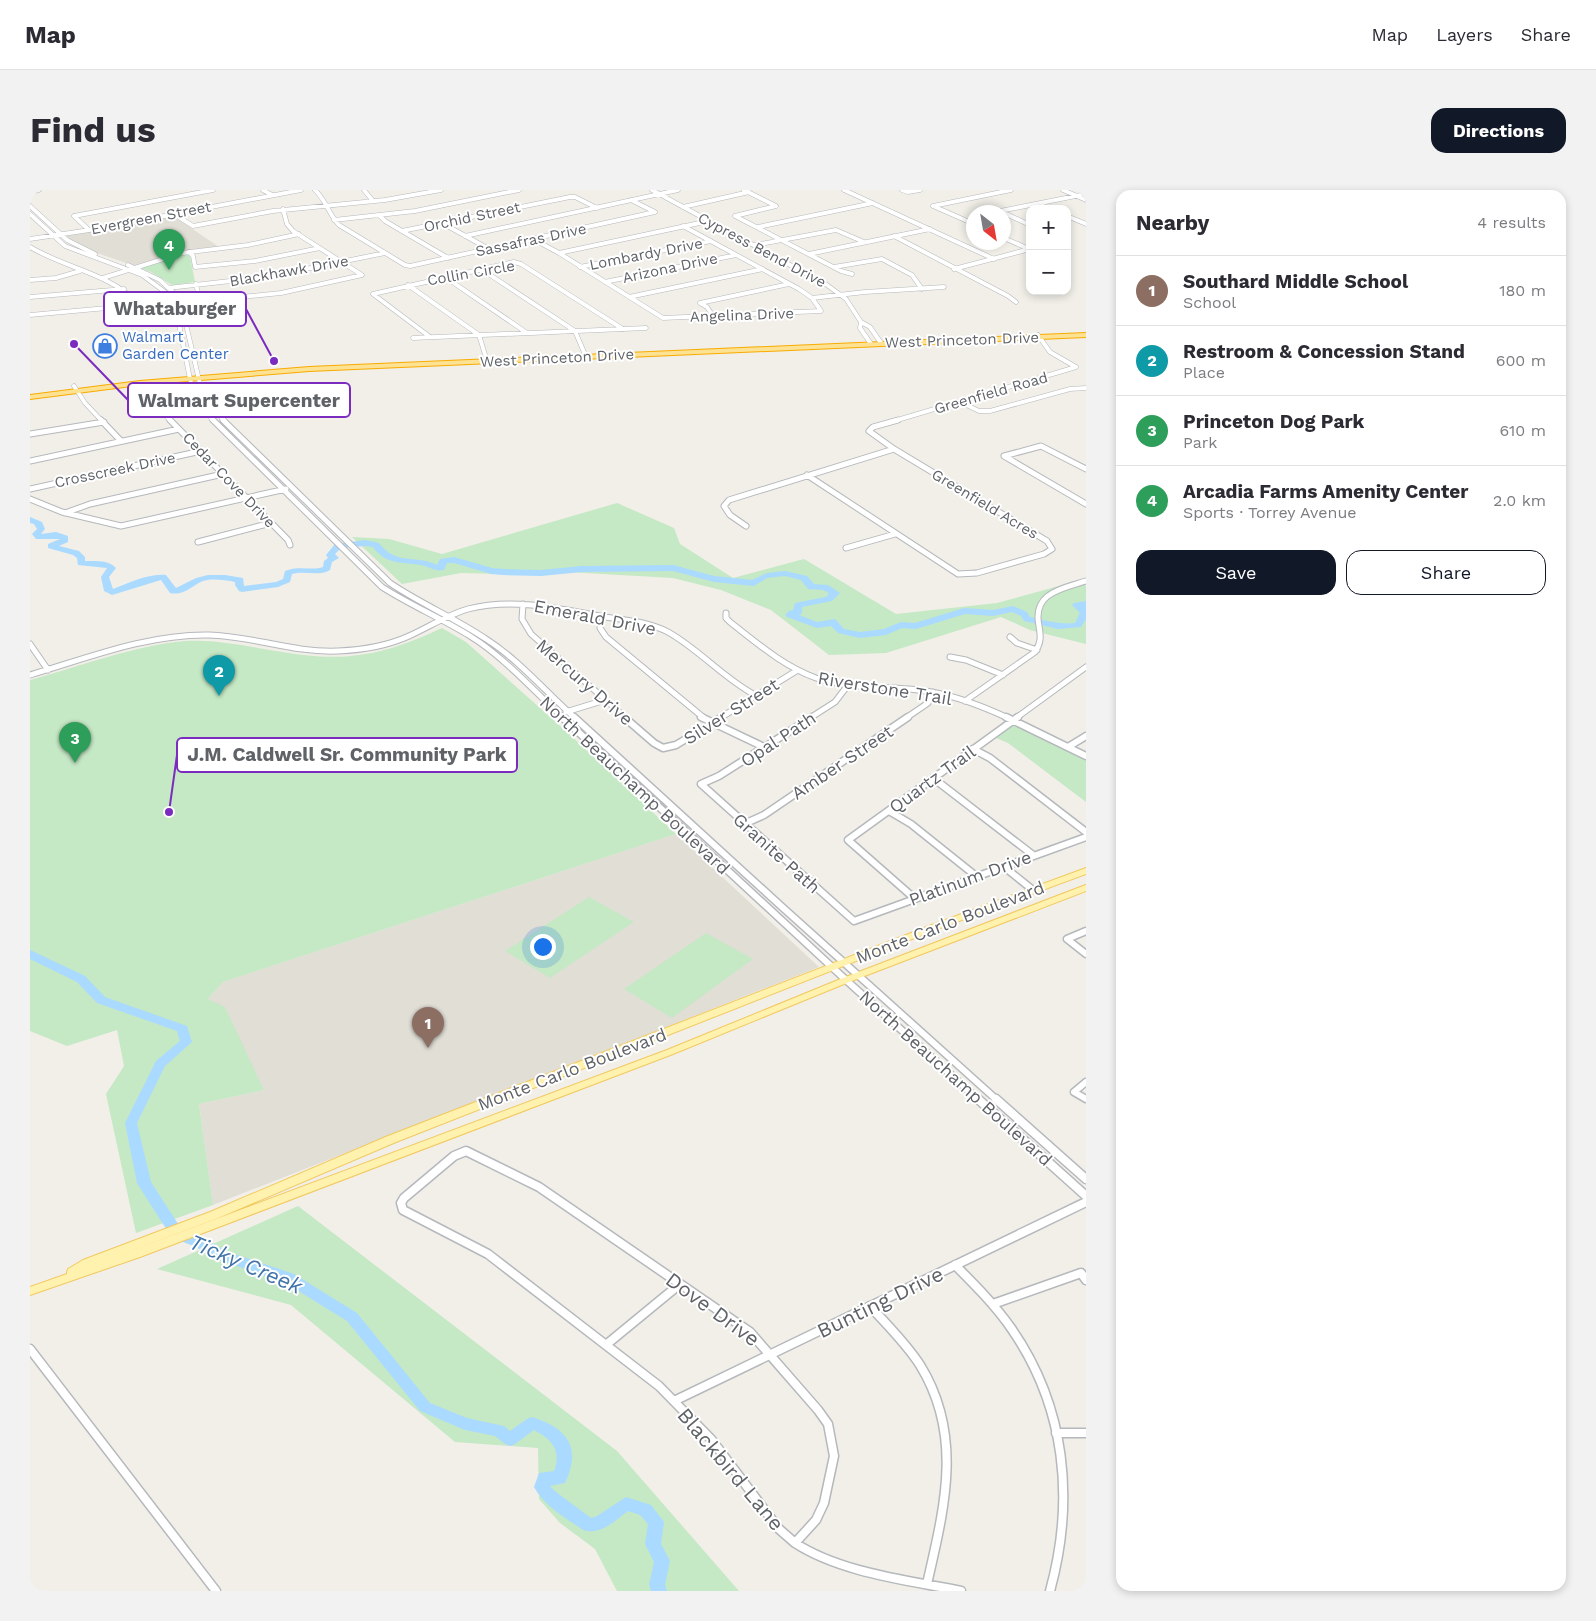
<!DOCTYPE html>
<meta charset="utf-8">
<style>
:root{--surface:#fff;--page:#f2f2f3;--text:#2b2b33;--muted:#7c7c81;--line:#e1e1e2;--accent:#111827}
body{margin:0;font-family:"Work Sans",sans-serif;background:var(--page);color:var(--text)}
.controls{position:absolute;right:15px;top:15px;display:grid;overflow:hidden;border-radius:10px;box-shadow:0 2px 8px #0003}
.controls button{width:45px;height:45px;display:grid;place-items:center;padding:0;border:0;border-bottom:1px solid var(--line);background:var(--surface);color:var(--text);font:25px sans-serif}
.compass{position:absolute;left:936px;top:15px;width:45px;height:45px;border-radius:50%;background:var(--surface);box-shadow:0 2px 8px #0003;rotate:149deg}
.you{position:absolute;left:512px;top:756px;width:18px;height:18px;margin:-12px;border:4px solid #fff;border-radius:50%;background:#1a73e8;box-shadow:0 0 0 8px #1a73e833}
.badge{display:grid;place-items:center;width:32px;height:32px;border-radius:50%;background:var(--accent);color:#fff;font-size:16px;font-weight:700}
.pin{position:absolute;translate:-50% -41px;filter:drop-shadow(0 1px 2px #0008)}
.pin::after{content:'';position:absolute;top:26px;width:18px;height:15px;background:inherit;clip-path:polygon(0 0,100% 0,50% 100%)}
.list{margin:0;padding:0;list-style:none}
h2{display:flex;justify-content:space-between;align-items:center;height:65px;margin:0;padding:0 20px;font-size:21px}
h2 small{font-size:16px;font-weight:400;color:var(--muted)}
.list li{display:grid;grid-template-columns:32px 1fr auto;gap:15px;align-items:center;box-sizing:border-box;height:70px;padding:0 20px;border-top:1px solid var(--line)}
.list b{display:block;font-size:19px;white-space:nowrap}
.list p{margin:0;font-size:16px;white-space:nowrap;color:var(--muted)}
.list em{font-size:16px;font-style:normal;color:var(--muted)}
.actions{display:flex;gap:10px;padding:15px 20px}
.actions a{flex:1;padding:11px 0;border:1px solid var(--accent);border-radius:15px;text-align:center;font-size:18px;color:var(--accent)}
.actions .main{background:var(--accent);color:#fff}
.map{position:relative;flex:none;width:1056px;height:1401px;overflow:hidden;border-radius:15px}
header{display:flex;align-items:center;gap:30px;box-sizing:border-box;height:70px;padding:0 25px;background:var(--surface);border-bottom:1px solid var(--line)}
header strong{font-size:24px}
nav{display:flex;gap:28px;margin-inline-start:auto;font-size:18px}
.intro{display:flex;align-items:center;justify-content:space-between;box-sizing:border-box;height:120px;padding:0 30px}
h1{margin:0;font-size:35px}
.button{padding:12px 22px;border-radius:15px;background:var(--accent);color:#fff;font-size:18px;font-weight:700}
main{display:flex;gap:30px;padding:0 30px}
aside{flex:1;background:var(--surface);border-radius:15px;box-shadow:0 2px 8px #0003}
.map>svg:first-child{display:block}
.education{fill:#e1ded6}
.green{fill:#c5e8c5}
.lines{fill:none;stroke-linecap:round;stroke-linejoin:round}
.river{fill:#aadaff;fill-rule:evenodd}
.minor-far3-casing{stroke:#b5b8bc;stroke-width:5}
.minor-far2-casing{stroke:#b5b8bc;stroke-width:7}
.minor-far1-casing{stroke:#b5b8bc;stroke-width:9}
.minor-casing{stroke:#b5b8bc;stroke-width:11}
.major-casing{stroke:#f2c960;stroke-width:2}
.highway-casing{stroke:#f9ab00;stroke-width:2}
.minor-far3{stroke:#fff;stroke-width:4}
.minor-far2{stroke:#fff;stroke-width:5}
.minor-far1{stroke:#fff;stroke-width:6}
.minor{stroke:#fff;stroke-width:8}
.major{fill:#fff2af;fill-rule:evenodd}
.highway{fill:#fde293;fill-rule:evenodd}
.labels{text-anchor:middle;dominant-baseline:central;stroke-width:4;stroke-linejoin:round;paint-order:stroke}
.far-street-label{font-size:15px;fill:#5f6368;stroke:#fff}
.far-shop-label{font-size:15px;fill:#366cbe;stroke:#fff;text-anchor:start}
.street-label{font-size:18px;fill:#5f6368;stroke:#fff}
.near-street-label{font-size:21px;fill:#5f6368;stroke:#fff}
.near-water-label{font-size:22px;font-style:italic;fill:#4174aa;stroke:#fff}
.leader{fill:none;stroke:#7b2cbf;stroke-width:2}
.callout-dot{fill:#7b2cbf;stroke:#fff;stroke-width:2}
.callout{fill:#fff;stroke:#7b2cbf;stroke-width:2}
.callout-label{font-size:19px;text-anchor:middle;font-weight:bold;fill:#5f6368}
</style>
<header>
<strong>Map</strong>
<nav><a>Map</a><a>Layers</a><a>Share</a></nav>
</header>
<div class="intro"><h1>Find us</h1><a class="button">Directions</a></div>
<main>
<div class="map">
<svg width="1056" height="1401" viewBox="0 0 1056 1401">
<rect width="100%" height="100%" fill="#f1efe8"/>
<path class="education" d="M 142,25 L 189,57 L 147,63 L 105,76 L 61,61 L 33,45 Z
M 646,644 L 789,777 L 183,1015 L 169,914 L 234,900 L 178,809 L 193,792 Z"/>
<path class="green" d="M 154,61 L 160,66 L 165,92 L 142,95 L 121,82 L 105,76 Z
M 587,313 L 644,338 L 650,354 L 703,388 L 774,369 L 866,424 L 967,413 L 1047,391 L 1056,396 L 1056,454 L 1000,440 L 971,427 L 856,463 L 799,465 L 741,420 L 691,400 L 643,388 L 538,382 L 506,385 L 431,383 L 372,394 L 322,347 L 359,349 L 412,364 Z
M 412,438 L 436,452 L 538,543 L 646,644 L 193,792 L 178,809 L 195,817 L 234,900 L 169,914 L 183,1015 L 106,1043 L 76,904 L 94,876 L 87,840 L 37,856 L 0,841 L 0,490 C 48,477 106,455 155,451 C 186,449 215,456 246,461 C 313,473 350,467 412,438 Z
M 982,534 L 1056,570 L 1056,612 L 978,553 L 964,547 Z
M 559,707 L 604,732 L 520,788 L 475,761 Z
M 676,743 L 723,769 L 642,828 L 594,799 Z
M 268,1016 L 587,1261 L 709,1401 L 587,1401 L 565,1359 L 530,1333 L 509,1309 L 508,1258 L 425,1252 L 261,1115 L 127,1079 Z"/>
<g class="lines">
<path class="river" d="M 0,327 L 12,332 L 15,339 L 11,344 L 26,342 L 38,346 L 38,352 L 29,356 L 49,361 L 55,367 L 55,371 C 66,371 79,370 86,378 L 79,387 L 83,399 C 99,393 119,383 136,385 L 146,398 L 166,388 L 178,385 L 195,385 L 213,388 L 214,396 L 246,392 L 253,389 L 255,381 C 269,375 283,381 293,377 L 294,371 L 298,368 L 296,365 L 305,354 L 335,350 L 349,353 C 366,376 385,364 407,375 L 410,369 L 424,367 L 462,378 L 473,379 L 511,380 L 552,376 L 643,375 L 684,386 L 722,390 L 737,383 L 755,381 L 777,386 L 784,394 L 798,395 L 810,403 L 802,411 L 772,417 L 772,423 L 769,425 L 787,432 L 805,429 L 814,439 L 830,442 L 854,439 L 871,432 L 885,433 L 934,418 L 963,420 L 983,416 L 997,422 L 1000,427 C 1015,430 1029,435 1045,433 L 1050,423 L 1042,415 L 1044,413 L 1056,411 L 1056,429 L 1051,437 L 1028,439 L 994,431 L 991,426 L 982,422 L 963,426 L 935,424 L 886,439 L 872,438 L 856,445 L 830,448 L 808,443 L 801,436 L 787,438 L 757,427 L 755,425 L 759,421 L 763,420 L 765,413 L 796,407 L 799,403 L 793,400 L 778,399 L 771,390 L 755,386 L 737,388 L 724,396 L 684,392 L 643,381 L 552,382 L 511,386 L 473,385 L 461,384 L 424,373 L 417,373 L 414,380 C 405,382 400,377 391,375 C 371,372 356,375 343,357 L 335,356 L 311,358 L 305,364 L 309,368 L 302,372 L 300,380 C 288,387 275,380 262,384 L 260,392 L 248,397 L 212,402 L 209,401 L 205,395 L 205,392 C 195,390 183,388 173,391 C 161,396 154,406 140,403 L 131,390 L 82,405 L 74,401 L 71,387 L 77,378 L 48,375 L 47,368 L 43,365 L 18,358 L 18,354 L 30,349 L 6,349 L 2,344 L 7,339 L 4,334 L 0,333 Z
M 0,760 L 55,786 L 75,807 L 157,836 L 162,852 L 135,876 L 107,933 L 121,992 L 152,1040 L 174,1048 L 196,1061 L 264,1084 L 327,1123 L 400,1213 L 437,1228 L 474,1236 L 480,1241 L 497,1229 L 502,1227 C 537,1238 552,1257 535,1293 L 520,1296 L 526,1302 L 561,1328 L 567,1326 L 596,1307 L 621,1315 L 634,1332 L 631,1354 L 640,1371 L 635,1395 L 637,1401 L 621,1401 L 619,1395 L 624,1372 L 615,1354 L 618,1334 L 610,1325 L 598,1321 C 586,1330 570,1346 553,1340 C 536,1328 514,1316 504,1297 L 509,1283 L 524,1281 C 532,1261 522,1249 504,1240 L 485,1254 L 480,1256 L 475,1254 L 465,1246 L 435,1240 L 390,1221 L 317,1131 L 254,1092 L 186,1069 L 164,1056 L 142,1048 L 107,993 L 95,933 L 126,871 L 150,851 L 147,841 L 67,813 L 47,792 L 0,769 Z"/>
<g class="minor-far3-casing">
<path id="minor-far3" d="M 233,0 L 242,5
M 285,0 C 296,10 299,25 309,35 L 375,75 L 380,76 L 625,22
M 334,0 L 343,11
M 622,0 L 797,95 L 816,109 L 831,132
M 714,0 L 746,16 L 705,26 L 811,81 L 822,84
M 814,0 L 964,69
M 872,0 L 878,2 L 890,0
M 1033,0 L 1056,10
M 0,2 L 9,0
M 601,10 L 625,22
M 1008,14 L 1020,19
M 0,16 L 37,50 L 65,64
M 903,16 L 981,0
M 903,16 L 944,34
M 653,17 L 719,2
M 253,19 L 257,34 L 263,41 L 332,85
M 965,22 L 1056,4
M 974,23 L 1000,35
M 0,24 L 35,56 L 112,85 L 135,102 L 143,113 L 147,124 L 160,189 L 167,214 L 184,231
M 144,24 L 163,36 L 243,21 L 355,10 L 411,0
M 44,26 L 183,0
M 44,26 L 59,40
M 350,26 L 355,31 L 418,68
M 1037,26 L 1056,34
M 304,30 L 385,21 L 489,0
M 412,33 L 459,59
M 728,37 L 843,13
M 372,41 L 540,7 L 545,7 L 567,18
M 435,46 L 648,0
M 864,46 L 978,106 L 986,112
M 974,48 L 999,59
M 0,49 L 66,39 L 271,0
M 503,49 L 529,63 L 633,128 L 791,121 L 782,108 L 769,99 L 653,36
M 725,55 L 806,40 L 834,52
M 0,57 C 37,79 80,83 110,115 L 0,125
M 159,62 L 163,66 L 165,77 L 225,71 L 290,58
M 529,63 L 679,31
M 779,64 L 900,39
M 98,75 L 130,90 L 150,109 L 174,211 L 195,231
M 550,77 L 681,51
M 804,77 L 852,69 L 882,85 L 892,99
M 451,79 L 545,141 L 556,167
M 924,79 L 1000,59
M 415,87 L 497,143
M 73,88 L 152,63 L 218,55 L 269,44
M 0,90 L 26,88 L 50,81
M 575,92 L 706,65
M 166,94 L 170,111 L 251,103 L 332,85
M 378,95 L 449,145 L 457,171
M 138,98 L 236,87 L 355,63
M 0,107 L 94,99
M 599,107 L 733,79
M 782,108 L 835,102 L 914,97
M 670,113 L 759,94
M 670,113 L 677,117 L 683,126
M 1008,145 L 1020,162 L 1046,177
M 400,147 L 343,104 L 484,72 L 491,74 L 593,139
M 383,148 L 616,138
M 841,154 L 830,138 L 831,132 L 840,137 L 851,153
M 44,196 L 55,213 L 72,231
M 930,212 L 949,221 L 960,221 L 1040,199 L 1056,198
M 136,226 L 141,231
M 864,231 L 1046,177"/>
</g>
<g class="minor-far2-casing">
<path id="minor-far2" d="M 71,230 L 91,251
M 140,230 L 258,350 L 260,355
M 183,230 L 352,397 C 380,415 411,428 440,446 C 474,467 503,500 533,528
M 193,230 L 360,393 C 391,414 425,428 456,449 C 489,470 516,502 545,528
M 0,244 L 74,232
M 0,271 L 149,239
M 1056,279 L 1011,256 L 974,266 L 1056,314
M 777,285 L 928,384 L 947,383 L 1014,364 L 1022,359 L 1017,351 L 864,259 L 839,241 L 843,237 L 868,230
M 0,299 L 171,261
M 0,309 L 32,322 L 91,336 L 256,299
M 35,323 L 60,314 L 193,284
M 716,336 L 700,325 L 694,316 L 699,310 L 864,259
M 168,352 L 241,333
M 816,358 L 865,344
M 493,414 L 492,429 L 501,444 L 596,528
M 696,423 L 696,428 L 700,432 C 727,453 753,476 786,488 C 819,499 854,496 888,500 C 919,503 950,515 978,528
M 573,427 L 570,438 L 576,447 L 674,528
M 980,447 L 987,453 L 1007,460
M 0,454 L 18,480
M 920,467 L 936,470 L 973,485
M 0,485 C 58,468 117,444 179,445 C 223,446 263,463 308,461 C 332,460 357,456 379,446 C 399,437 417,425 438,419 C 483,407 531,419 575,427 C 596,430 619,432 638,442 C 670,460 693,488 725,505
M 935,511 L 1005,462 C 1011,453 1011,447 1009,436 C 1002,403 1031,399 1056,391
M 536,522 L 575,510
M 690,528 L 766,481
M 780,528 L 805,512 L 818,495
M 876,528 L 898,513 L 903,502
M 986,528 L 1056,477"/>
</g>
<g class="minor-far1-casing">
<path id="minor-far1" d="M 532,527 L 816,790 L 949,910
M 544,527 L 751,716 L 967,910
M 594,527 L 624,553 L 633,558 L 646,555 L 692,527
M 671,527 L 734,557
M 782,527 L 689,586 L 671,594 L 824,731 L 1056,647
M 976,527 L 1056,566
M 1038,557 L 1056,546
M 943,559 L 960,568 L 1056,642
M 903,588 L 1003,665
M 859,621 L 881,634 L 946,686
M 714,634 L 734,625 L 878,527
M 973,676 L 1003,700
M 884,708 L 818,650 L 988,527
M 1056,741 L 1037,749 L 1056,764
M 1056,892 L 1044,902 L 1056,909"/>
</g>
<g class="minor-casing">
<path id="minor" d="M 948,909 L 1056,1006
M 966,909 L 1056,989
M 436,961 L 509,997 L 720,1142 L 788,1220 L 798,1234 L 804,1266 L 794,1313 L 786,1330 L 765,1353 L 749,1339 L 681,1249 L 629,1196 L 458,1064 L 373,1020 L 371,1013 L 374,1008 L 424,966 Z
M 925,1075 C 945,1095 965,1115 981,1138 C 1036,1217 1045,1310 1020,1401
M 963,1114 L 1051,1083 L 1056,1090
M 840,1116 C 857,1135 876,1153 890,1175 C 934,1246 914,1319 897,1394
M 577,1154 L 650,1094
M 0,1159 L 186,1401
M 644,1211 L 1056,1012
M 1026,1243 L 1056,1243
M 765,1353 C 811,1383 878,1390 931,1401"/>
</g>
<g class="major-casing">
<path id="major" d="M 1056,678 L 1056,684 L 905,740 L 366,952 L 188,1028 L 74,1071 L 637,860 L 813,788 L 1053,696 L 1056,695 L 1056,701 L 819,792 L 643,864 L 110,1067 L 0,1105 L 0,1097 L 37,1084 L 37,1082 L 38,1079 L 53,1070 L 180,1022 L 358,946 L 899,736 Z"/>
</g>
<g class="highway-casing">
<path id="highway" d="M 1056,143 L 1056,147 L 279,181 L 110,195 L 0,209 L 0,205 L 110,191 L 279,177 Z"/>
</g>
<use href="#minor-far3" class="minor-far3"/>
<use href="#minor-far2" class="minor-far2"/>
<use href="#minor-far1" class="minor-far1"/>
<use href="#minor" class="minor"/>
<use href="#major" class="major"/>
<use href="#highway" class="highway"/>
</g>
<defs>
<g id="shop-ring" transform="scale(1.25)"><circle r="9.5" fill="#fff" stroke="#3f7fe0" stroke-width="1.5"/><path d="M-5-2.5h2.3a2.7 3.5 0 0 1 5.4 0H5L5.5 6h-11ZM-1.5-2.5h3a1.5 2.3 0 0 0-3 0Z" fill="#3f7fe0"/></g>
</defs>
<g fill-rule="evenodd">
<use href="#shop-ring" x="75" y="156"/>
</g>
<g class="labels">
<g class="far-street-label">
<text transform="translate(442 27) rotate(-12)">Orchid Street</text>
<text transform="translate(121 28) rotate(-11)">Evergreen Street</text>
<text transform="translate(501 50) rotate(-12)">Sassafras Drive</text>
<text transform="translate(732 60) rotate(28)">Cypress Bend Drive</text>
<text transform="translate(616 64) rotate(-11)">Lombardy Drive</text>
<text transform="translate(640 78) rotate(-12)">Arizona Drive</text>
<text transform="translate(259 81) rotate(-10)">Blackhawk Drive</text>
<text transform="translate(441 83) rotate(-10)">Collin Circle</text>
<text transform="translate(712 125) rotate(-2)">Angelina Drive</text>
<text transform="translate(932 150) rotate(-2)">West Princeton Drive</text>
<text transform="translate(527 168) rotate(-3)">West Princeton Drive</text>
<text transform="translate(961 203) rotate(-16)">Greenfield Road</text>
<text transform="translate(85 280) rotate(-12)">Crosscreek Drive</text>
<text transform="translate(199 290) rotate(46)">Cedar Cove Drive</text>
<text transform="translate(955 314) rotate(31)">Greenfield Acres</text>
</g>
<g class="far-shop-label">
<text x="92" y="147">Walmart<tspan x="92" dy="17">Garden Center</tspan></text>
</g>
<g class="street-label">
<text transform="translate(565 427) rotate(11)">Emerald Drive</text>
<text transform="translate(555 492) rotate(41)">Mercury Drive</text>
<text transform="translate(855 498) rotate(9)">Riverstone Trail</text>
<text transform="translate(701 521) rotate(-32)">Silver Street</text>
<text transform="translate(748 549) rotate(-33)">Opal Path</text>
<text transform="translate(812 572) rotate(-34)">Amber Street</text>
<text transform="translate(902 589) rotate(-36)">Quartz Trail</text>
<text transform="translate(605 595) rotate(43)">North Beauchamp Boulevard</text>
<text transform="translate(747 663) rotate(42)">Granite Path</text>
<text transform="translate(940 688) rotate(-20)">Platinum Drive</text>
<text transform="translate(920 732) rotate(-21)">Monte Carlo Boulevard</text>
<text transform="translate(542 879) rotate(-21)">Monte Carlo Boulevard</text>
<text transform="translate(926 888) rotate(42)">North Beauchamp Boulevard</text>
</g>
<g class="near-street-label">
<text transform="translate(850 1112) rotate(-26)">Bunting Drive</text>
<text transform="translate(683 1119) rotate(36)">Dove Drive</text>
<text transform="translate(701 1279) rotate(50)">Blackbird Lane</text>
</g>
<g class="near-water-label">
<text transform="translate(216 1074) rotate(23)">Ticky Creek</text>
</g>
</g>
<path class="leader" d="M244 171L216 119M44 154L98 210M139 622L147 565"/>
<g class="callout-dot">
<circle cx="244" cy="171" r="5"/>
<circle cx="44" cy="154" r="5"/>
<circle cx="139" cy="622" r="5"/>
</g>
<g class="callout">
<rect x="74" y="102" width="142" height="34" rx="5"/>
<rect x="98" y="193" width="222" height="34" rx="5"/>
<rect x="147" y="548" width="340" height="34" rx="5"/>
</g>
<g class="callout-label">
<text x="145" y="125">Whataburger</text>
<text x="209" y="217">Walmart Supercenter</text>
<text x="317" y="571">J.M. Caldwell Sr. Community Park</text>
</g>
</svg>
<div class="controls">
<button>+</button>
<button>−</button>
</div>
<svg class="compass" viewBox="-18 -18 36 36"><path d="M0-13l5 13h-10z" fill="#e53935"/><path d="M0 13l5-13h-10z" fill="#7c7c81"/></svg>
<div class="you"></div>
<div class="pin badge" style="left:398px;top:858px;background:#8d6e63">1</div>
<div class="pin badge" style="left:189px;top:506px;background:#0f9aa8">2</div>
<div class="pin badge" style="left:45px;top:573px;background:#2e9e5b">3</div>
<div class="pin badge" style="left:139px;top:80px;background:#2e9e5b">4</div>
</div>
<aside>
<h2>Nearby<small>4 results</small></h2>
<ul class="list">
<li><span class="badge" style="background:#8d6e63">1</span><div><b>Southard Middle School</b><p>School</p></div><em>180 m</em></li>
<li><span class="badge" style="background:#0f9aa8">2</span><div><b>Restroom &amp; Concession Stand</b><p>Place</p></div><em>600 m</em></li>
<li><span class="badge" style="background:#2e9e5b">3</span><div><b>Princeton Dog Park</b><p>Park</p></div><em>610 m</em></li>
<li><span class="badge" style="background:#2e9e5b">4</span><div><b>Arcadia Farms Amenity Center</b><p>Sports · Torrey Avenue</p></div><em>2.0 km</em></li>
</ul>
<div class="actions"><a class="main">Save</a><a>Share</a></div>
</aside>
</main>
